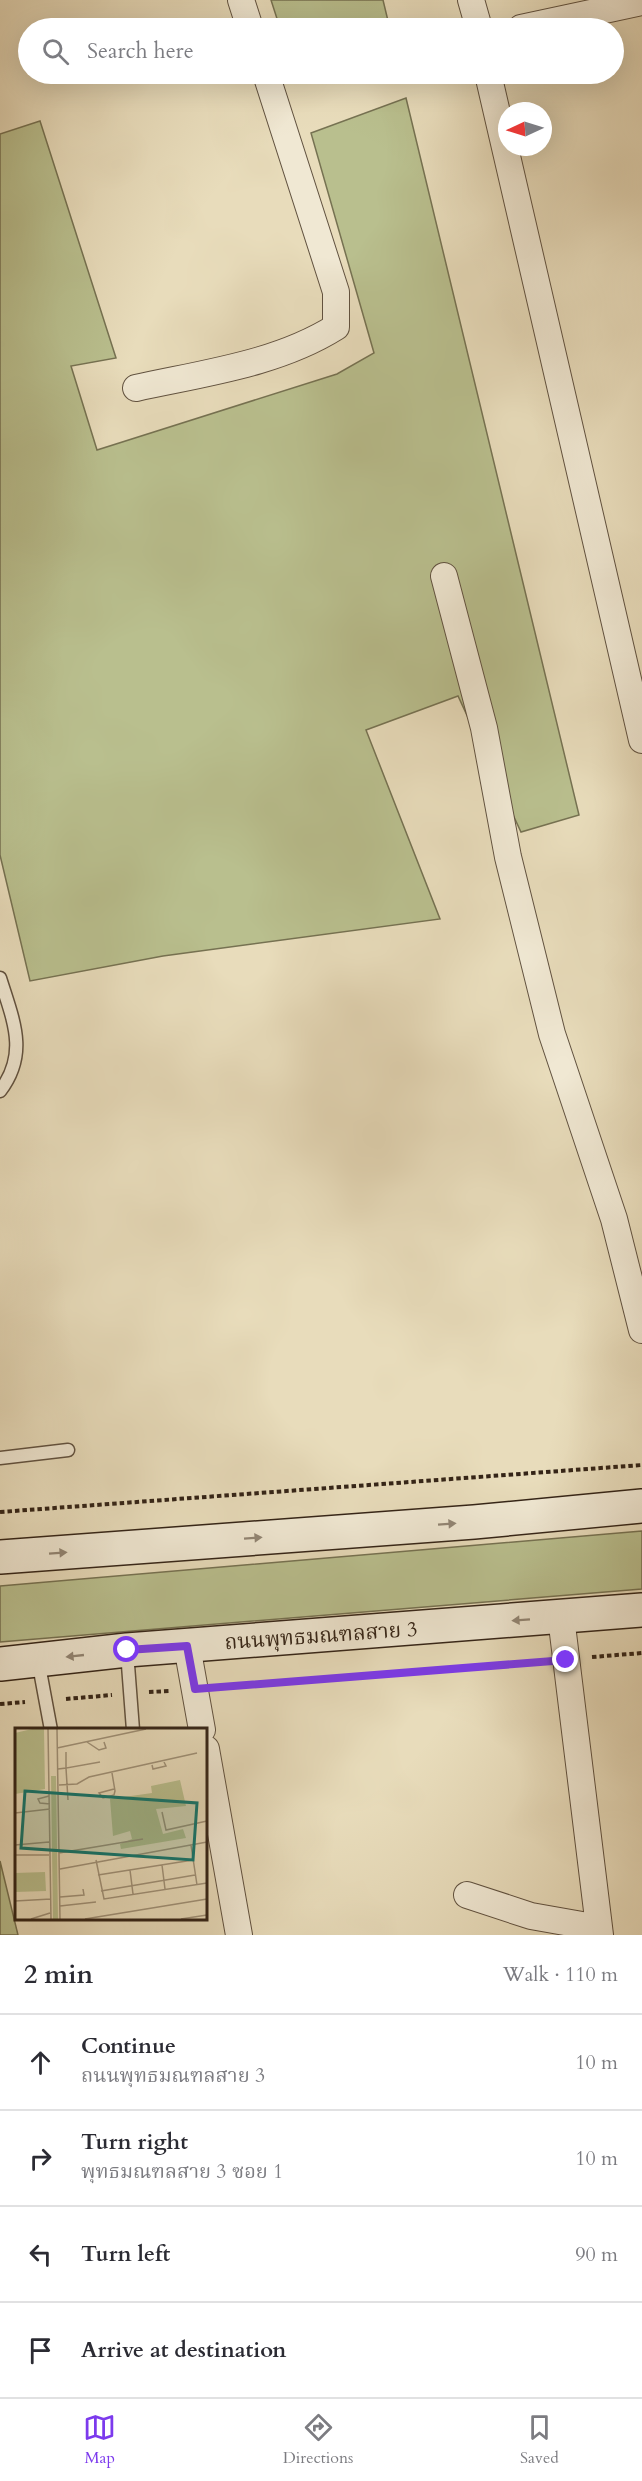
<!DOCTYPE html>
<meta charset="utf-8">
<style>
:root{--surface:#fff;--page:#f2f2f3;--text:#2b2b33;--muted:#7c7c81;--line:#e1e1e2;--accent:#7c3aed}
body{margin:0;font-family:Cardo,"Noto Serif Thai",serif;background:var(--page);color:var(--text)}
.compass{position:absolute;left:498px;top:102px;width:54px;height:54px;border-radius:50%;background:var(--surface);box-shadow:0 6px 24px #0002;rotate:266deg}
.stop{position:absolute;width:18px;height:18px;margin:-14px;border:4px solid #7c3aed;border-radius:50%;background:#fff}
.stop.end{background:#7c3aed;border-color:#fff;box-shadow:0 2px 6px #0008}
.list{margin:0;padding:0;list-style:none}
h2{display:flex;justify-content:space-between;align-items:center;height:78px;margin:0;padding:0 24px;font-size:26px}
h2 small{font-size:20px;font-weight:400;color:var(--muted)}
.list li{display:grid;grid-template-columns:39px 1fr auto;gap:18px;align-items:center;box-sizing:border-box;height:96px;padding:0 24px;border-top:2px solid var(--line)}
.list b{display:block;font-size:22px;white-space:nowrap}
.list p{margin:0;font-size:20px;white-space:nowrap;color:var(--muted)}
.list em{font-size:20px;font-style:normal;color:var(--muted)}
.icon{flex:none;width:33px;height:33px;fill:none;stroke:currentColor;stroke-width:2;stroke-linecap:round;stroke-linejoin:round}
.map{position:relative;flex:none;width:642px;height:1935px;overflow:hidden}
.search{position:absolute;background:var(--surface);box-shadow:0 6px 24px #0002;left:18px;right:18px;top:18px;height:66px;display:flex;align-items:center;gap:15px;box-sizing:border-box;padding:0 21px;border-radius:33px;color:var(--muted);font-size:22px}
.sheet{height:462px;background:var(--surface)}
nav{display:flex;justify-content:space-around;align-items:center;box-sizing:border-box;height:84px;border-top:2px solid var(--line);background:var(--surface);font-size:16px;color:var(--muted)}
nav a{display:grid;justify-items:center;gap:3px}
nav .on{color:var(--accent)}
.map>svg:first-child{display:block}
.green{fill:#b9bf8e;stroke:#767252;stroke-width:1.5}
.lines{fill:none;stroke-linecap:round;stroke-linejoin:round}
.service-casing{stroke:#615240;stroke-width:15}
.minor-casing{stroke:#615240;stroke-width:28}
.secondary-casing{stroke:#342417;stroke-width:36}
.path{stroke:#342417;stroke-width:4;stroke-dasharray:4.5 3;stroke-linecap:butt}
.service{stroke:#f0e8d3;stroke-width:12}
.minor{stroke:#f0e8d3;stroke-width:26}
.secondary{stroke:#f0e8d3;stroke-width:33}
.oneway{fill:#928675}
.route{stroke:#7c3aed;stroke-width:8}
.labels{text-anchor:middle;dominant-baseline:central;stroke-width:4.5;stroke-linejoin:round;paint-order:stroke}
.street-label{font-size:21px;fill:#342417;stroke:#f0e8d3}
.inset-road{fill:none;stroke:#a09279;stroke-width:1.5}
.view{fill:#0f766e;fill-opacity:0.15;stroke:#0f766e;stroke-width:3}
.inset-edge{fill:none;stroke:#342417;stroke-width:3}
</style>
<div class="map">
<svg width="642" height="1935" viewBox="0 0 642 1935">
<rect width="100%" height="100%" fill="#e8dcbb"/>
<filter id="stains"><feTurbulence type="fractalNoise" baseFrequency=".00333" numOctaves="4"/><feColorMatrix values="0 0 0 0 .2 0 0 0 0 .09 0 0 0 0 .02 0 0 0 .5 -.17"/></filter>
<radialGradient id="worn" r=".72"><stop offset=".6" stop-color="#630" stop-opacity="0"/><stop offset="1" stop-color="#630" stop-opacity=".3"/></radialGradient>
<path class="green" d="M 271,0 L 383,0 L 389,25 L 378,28 L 280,28 Z
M 406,98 L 579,815 L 521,832 L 458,696 L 366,730 L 440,919 L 163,956 L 30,981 L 0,855 L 0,134 L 40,121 L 116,358 L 71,366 L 97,450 L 337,374 L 374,353 L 311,133 Z
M 642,1531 L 642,1589 L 0,1642 L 0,1586 Z
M 0,1861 L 18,1935 L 0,1935 Z"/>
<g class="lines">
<g class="service-casing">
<path id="service" d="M 0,978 C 13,1020 29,1053 0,1091
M 0,1458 L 68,1450
M 127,1652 L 133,1730
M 38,1660 L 51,1730"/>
</g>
<g class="minor-casing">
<path id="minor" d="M 241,0 L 250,28
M 471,0 L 479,28
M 521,28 L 642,2
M 488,74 L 642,740
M 136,388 C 204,373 277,364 336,327 L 336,292 L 266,74
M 444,576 L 484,728 L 508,857 L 552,1034 L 614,1219 L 642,1330
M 561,1617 L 600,1935
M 187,1646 L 202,1730
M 206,1749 L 239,1935
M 467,1895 L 531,1916 L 599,1928"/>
</g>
<g class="secondary-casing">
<path id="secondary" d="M 0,1557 L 474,1522 L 642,1506
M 0,1664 L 127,1650 L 642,1610"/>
</g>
<path class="path" d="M 0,1512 L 642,1465
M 592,1657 L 642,1653
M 221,1687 L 540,1662
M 149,1692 L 169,1691
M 66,1699 L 112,1695
M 0,1704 L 25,1702"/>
<use href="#service" class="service"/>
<use href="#minor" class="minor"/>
<use href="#secondary" class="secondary"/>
</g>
<defs><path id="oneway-solid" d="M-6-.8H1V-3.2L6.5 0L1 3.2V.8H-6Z" transform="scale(1.5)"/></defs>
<g class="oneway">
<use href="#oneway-solid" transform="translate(447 1524) rotate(-4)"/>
<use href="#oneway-solid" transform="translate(253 1538) rotate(-4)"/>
<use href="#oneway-solid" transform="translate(58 1553) rotate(-4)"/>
<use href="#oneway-solid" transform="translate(521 1620) rotate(176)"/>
<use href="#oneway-solid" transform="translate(75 1656) rotate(174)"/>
</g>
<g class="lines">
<path class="route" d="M 127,1650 L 187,1646 L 195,1689 L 566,1660"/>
</g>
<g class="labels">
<g class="street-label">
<text transform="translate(321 1636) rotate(-4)">ถนนพุทธมณฑลสาย 3</text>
</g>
</g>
<g transform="translate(15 1728)">
<rect width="192" height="192" fill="#e8dcbb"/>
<path d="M 17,1 L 29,1 L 30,61 L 0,66 L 0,5 ZM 36,48 L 41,48 L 43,191 L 38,191 ZM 165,52 L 171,78 L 141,81 L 148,106 L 168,101 L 171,110 L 106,121 L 105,116 L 117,111 L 115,103 L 98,108 L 95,71 L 137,65 L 136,58 ZM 30,144 L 31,163 L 0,164 L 0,145 Z" fill="#b9bf8e"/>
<path class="inset-road" d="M 33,1 L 36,191M 42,1 L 45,191M 72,14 L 84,22 L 91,20 L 89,14M 42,20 L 131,1M 137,37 L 138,41 L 151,38 L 149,34M 43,41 L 51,40 L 51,24M 97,45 L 100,63 L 99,67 L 88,70 L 84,65 L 99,61M 44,57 L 62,56 L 74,49 L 182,25M 34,68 L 23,71 L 25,75 L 35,76M 53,72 L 51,40 L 85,34M 147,84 L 151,102 L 192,93M 0,85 L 35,81M 0,117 L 34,114M 176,117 L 182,157M 44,125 L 128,111M 0,127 L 34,127M 81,132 L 89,171 L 192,155M 147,137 L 150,161M 45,141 L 192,114M 115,142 L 118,166M 83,147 L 178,132M 86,163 L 180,147M 45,169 L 69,167 L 68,161M 0,173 L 36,171M 45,178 L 81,174M 16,191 L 35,185M 70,191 L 192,171M 166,191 L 192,187"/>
<path class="view" d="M 10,63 L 182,75 L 178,132 L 6,120 Z"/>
<rect width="192" height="192" class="inset-edge"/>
</g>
<rect width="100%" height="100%" filter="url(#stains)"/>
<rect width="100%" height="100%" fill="url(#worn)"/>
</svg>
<svg class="compass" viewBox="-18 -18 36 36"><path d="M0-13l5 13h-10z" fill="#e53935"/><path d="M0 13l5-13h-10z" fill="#7c7c81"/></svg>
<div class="stop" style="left:127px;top:1650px"></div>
<div class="stop end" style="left:566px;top:1660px"></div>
<div class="search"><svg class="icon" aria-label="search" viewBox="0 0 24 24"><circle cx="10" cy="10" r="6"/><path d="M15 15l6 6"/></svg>Search here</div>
</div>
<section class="sheet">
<h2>2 min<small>Walk · 110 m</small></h2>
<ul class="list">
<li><svg class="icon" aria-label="ahead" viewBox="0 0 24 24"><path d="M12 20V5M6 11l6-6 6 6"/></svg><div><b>Continue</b><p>ถนนพุทธมณฑลสาย 3</p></div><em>10 m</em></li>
<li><svg class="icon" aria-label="right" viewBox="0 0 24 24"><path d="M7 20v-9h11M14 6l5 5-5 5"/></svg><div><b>Turn right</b><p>พุทธมณฑลสาย 3 ซอย 1</p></div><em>10 m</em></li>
<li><svg class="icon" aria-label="left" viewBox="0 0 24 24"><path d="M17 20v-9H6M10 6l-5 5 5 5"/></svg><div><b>Turn left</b></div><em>90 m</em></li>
<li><svg class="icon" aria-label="arrive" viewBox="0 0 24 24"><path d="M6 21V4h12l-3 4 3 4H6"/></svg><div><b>Arrive at destination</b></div></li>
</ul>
</section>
<nav>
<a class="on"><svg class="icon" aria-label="map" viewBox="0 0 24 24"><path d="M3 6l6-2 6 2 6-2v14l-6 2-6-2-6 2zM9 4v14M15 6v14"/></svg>Map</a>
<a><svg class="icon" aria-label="directions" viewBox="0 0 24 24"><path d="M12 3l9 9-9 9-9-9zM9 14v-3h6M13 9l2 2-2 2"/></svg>Directions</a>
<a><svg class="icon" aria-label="saved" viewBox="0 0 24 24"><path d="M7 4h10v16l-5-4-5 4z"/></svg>Saved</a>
</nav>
